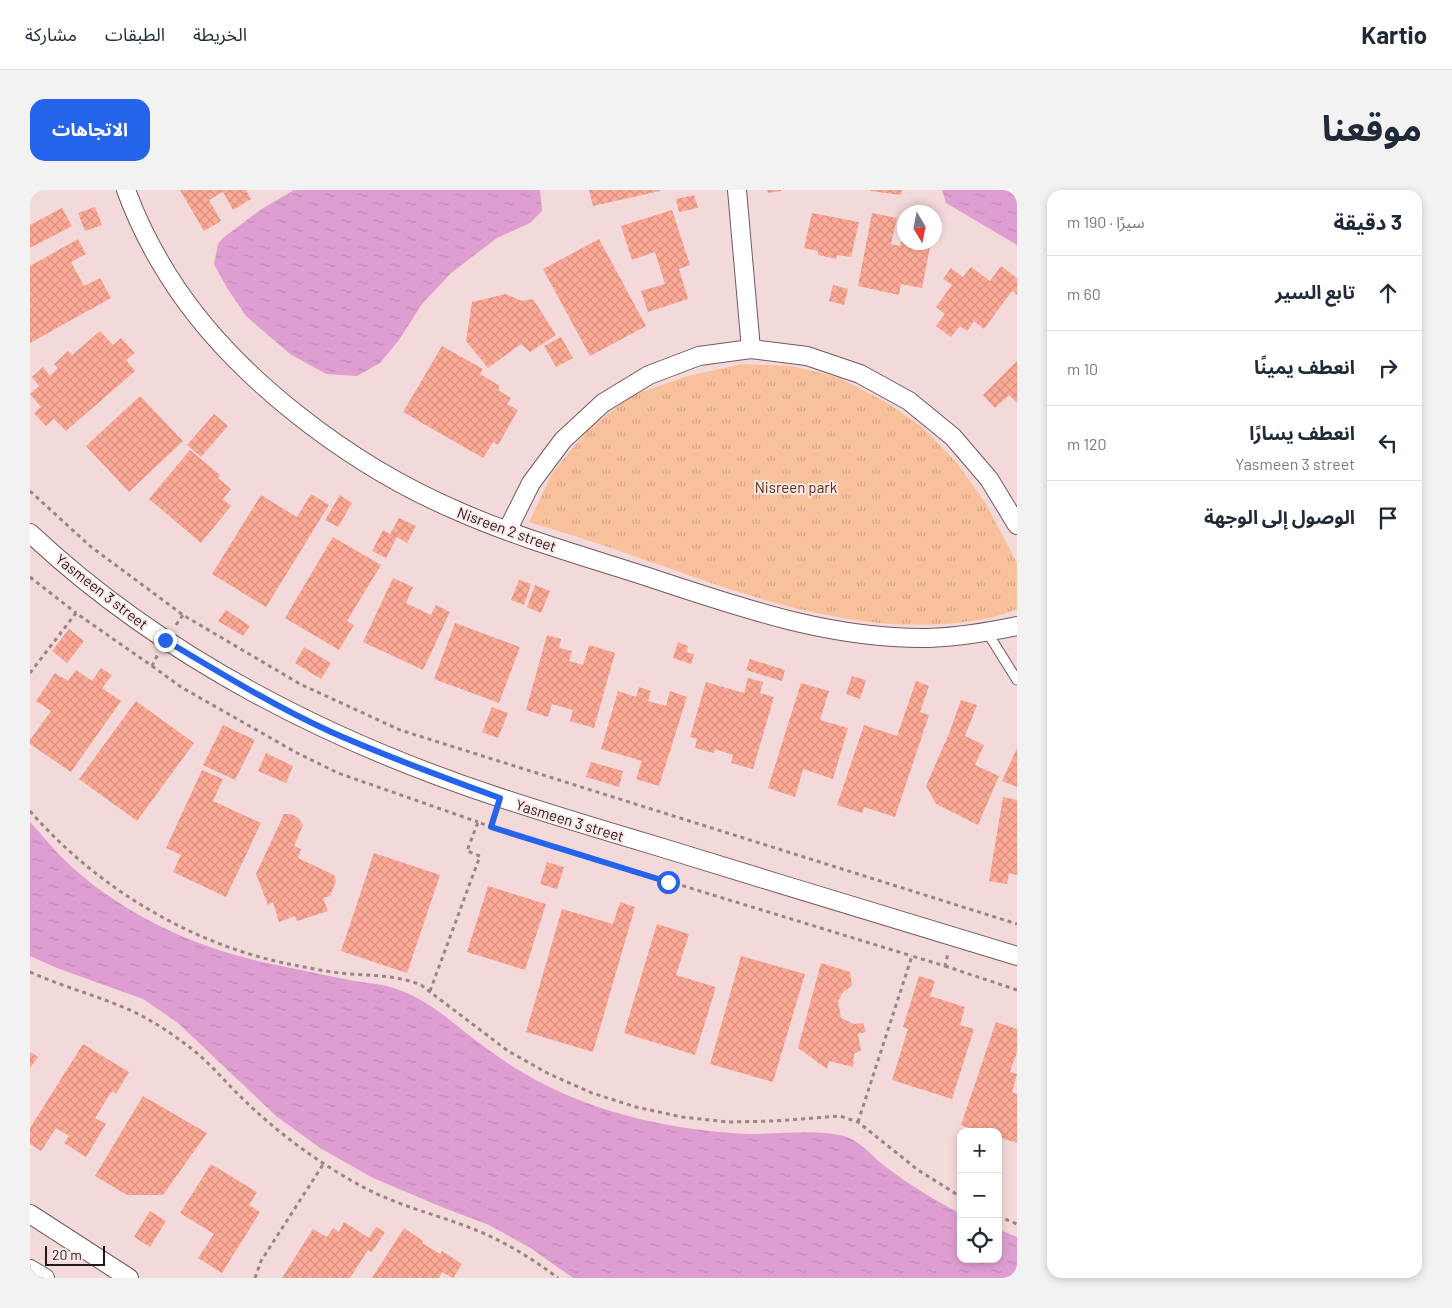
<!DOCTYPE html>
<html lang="ar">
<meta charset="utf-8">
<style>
:root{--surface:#fff;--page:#f2f2f3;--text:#1f2937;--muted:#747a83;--line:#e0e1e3;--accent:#2563eb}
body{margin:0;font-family:Barlow,"Noto Sans Arabic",sans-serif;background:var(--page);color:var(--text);direction:rtl}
.controls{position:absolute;right:15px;bottom:15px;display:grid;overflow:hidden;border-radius:10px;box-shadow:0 2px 8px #0003}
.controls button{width:45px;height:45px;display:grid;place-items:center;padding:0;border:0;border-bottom:1px solid var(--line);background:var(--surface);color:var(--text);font:25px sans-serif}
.compass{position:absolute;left:867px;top:15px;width:45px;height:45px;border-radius:50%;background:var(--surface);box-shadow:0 2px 8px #0003;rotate:170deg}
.scale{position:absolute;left:15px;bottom:12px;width:60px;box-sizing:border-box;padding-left:5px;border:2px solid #211718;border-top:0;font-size:14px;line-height:18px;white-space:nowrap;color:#211718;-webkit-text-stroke:4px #fde7e8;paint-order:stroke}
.stop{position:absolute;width:15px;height:15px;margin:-11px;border:4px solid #2563eb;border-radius:50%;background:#fff}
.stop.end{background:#2563eb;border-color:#fff;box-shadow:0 1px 5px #0008}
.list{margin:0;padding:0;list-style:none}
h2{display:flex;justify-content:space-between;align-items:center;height:65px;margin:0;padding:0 20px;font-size:21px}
h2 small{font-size:16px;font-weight:400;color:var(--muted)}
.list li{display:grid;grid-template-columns:32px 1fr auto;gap:15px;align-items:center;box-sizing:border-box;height:75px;padding:0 20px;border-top:1px solid var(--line)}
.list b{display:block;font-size:19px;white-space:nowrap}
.list p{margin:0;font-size:16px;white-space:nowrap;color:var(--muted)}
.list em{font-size:16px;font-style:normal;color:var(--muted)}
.icon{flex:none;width:28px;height:28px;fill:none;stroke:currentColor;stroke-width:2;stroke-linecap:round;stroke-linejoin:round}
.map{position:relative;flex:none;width:987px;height:1088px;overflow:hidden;direction:ltr;border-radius:15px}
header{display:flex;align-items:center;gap:30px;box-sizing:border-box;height:70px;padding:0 25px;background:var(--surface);border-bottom:1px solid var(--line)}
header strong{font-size:24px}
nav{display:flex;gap:28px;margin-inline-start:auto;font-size:18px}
.intro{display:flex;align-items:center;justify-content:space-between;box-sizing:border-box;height:120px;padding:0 30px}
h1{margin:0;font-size:35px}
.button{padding:12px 22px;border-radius:15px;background:var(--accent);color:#fff;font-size:18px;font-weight:700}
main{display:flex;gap:30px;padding:0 30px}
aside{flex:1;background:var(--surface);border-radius:15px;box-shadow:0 2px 8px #0003}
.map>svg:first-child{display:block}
.park{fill:url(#park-tufts)}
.water{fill:url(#water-ripples)}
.building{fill:url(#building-cross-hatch)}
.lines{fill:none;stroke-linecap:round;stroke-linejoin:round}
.lane-casing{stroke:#715a5b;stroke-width:11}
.street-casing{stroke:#715a5b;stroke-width:20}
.path{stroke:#998586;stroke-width:3;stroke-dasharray:4 4;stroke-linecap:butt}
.lane{stroke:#fff;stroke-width:9}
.street{stroke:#fff;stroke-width:18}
.route{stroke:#2563eb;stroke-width:6}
.labels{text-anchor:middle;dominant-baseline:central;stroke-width:4;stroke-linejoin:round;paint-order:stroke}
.park-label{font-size:15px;fill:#5c300d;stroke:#fde7e8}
.street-label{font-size:15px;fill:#211718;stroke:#fde7e8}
</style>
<header>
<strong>Kartio</strong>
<nav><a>الخريطة</a><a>الطبقات</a><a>مشاركة</a></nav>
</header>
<div class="intro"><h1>موقعنا</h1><a class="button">الاتجاهات</a></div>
<main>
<aside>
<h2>3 دقيقة<small>سيرًا · 190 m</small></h2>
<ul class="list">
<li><svg class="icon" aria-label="ahead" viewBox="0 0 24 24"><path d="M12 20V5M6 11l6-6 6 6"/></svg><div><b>تابع السير</b></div><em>60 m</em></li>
<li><svg class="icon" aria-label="right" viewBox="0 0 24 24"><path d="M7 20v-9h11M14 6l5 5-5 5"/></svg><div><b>انعطف يمينًا</b></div><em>10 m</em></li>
<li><svg class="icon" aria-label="left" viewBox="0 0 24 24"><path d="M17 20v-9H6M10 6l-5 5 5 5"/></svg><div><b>انعطف يسارًا</b><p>Yasmeen 3 street</p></div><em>120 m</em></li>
<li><svg class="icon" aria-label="arrive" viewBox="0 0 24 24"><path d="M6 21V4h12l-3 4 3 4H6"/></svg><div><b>الوصول إلى الوجهة</b></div></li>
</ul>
</aside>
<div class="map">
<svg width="987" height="1088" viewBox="0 0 987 1088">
<defs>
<pattern id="park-tufts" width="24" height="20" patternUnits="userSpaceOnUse" patternTransform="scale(1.25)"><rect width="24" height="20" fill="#f9c09c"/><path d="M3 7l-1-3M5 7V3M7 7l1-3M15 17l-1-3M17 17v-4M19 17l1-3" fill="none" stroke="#d5a486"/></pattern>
<pattern id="water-ripples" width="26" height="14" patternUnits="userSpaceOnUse" patternTransform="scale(1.25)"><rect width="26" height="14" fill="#df9ed2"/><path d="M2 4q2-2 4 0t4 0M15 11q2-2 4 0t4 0" fill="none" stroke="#bf87b4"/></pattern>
<pattern id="building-cross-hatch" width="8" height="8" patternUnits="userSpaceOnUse" patternTransform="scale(1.25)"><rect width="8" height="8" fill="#fca996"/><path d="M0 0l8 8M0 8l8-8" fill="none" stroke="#d89181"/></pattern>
</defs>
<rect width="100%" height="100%" fill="#f4d9da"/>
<path class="park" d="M 712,174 L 761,176 L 808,187 L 859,214 L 892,237 L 927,273 L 956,314 L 987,373 L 987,419 C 976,423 965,427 954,429 C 835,451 718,406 607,367 C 571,354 535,343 499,332 L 523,282 L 558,240 L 600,206 L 658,186 Z"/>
<path class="water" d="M 264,0 L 510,0 L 512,21 L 500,33 L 467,48 L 421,83 L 392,114 L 369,150 L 350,173 L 327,186 L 296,184 L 260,164 L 216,126 L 197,98 L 184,74 L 188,54 L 193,48 L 230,20 Z
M 912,0 L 987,0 L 987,55 L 916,13 Z
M 0,632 C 14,647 27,664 43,678 C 97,726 163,756 232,772 C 261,778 290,784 319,790 C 333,793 347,793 360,797 C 398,807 425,836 456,858 C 485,880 518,898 552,911 C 602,931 666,942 720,944 C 749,944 787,939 814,946 C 831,951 842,967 856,977 C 879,995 905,1010 931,1024 L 931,1069 L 968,1069 L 968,1039 L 987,1047 L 987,1088 L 543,1088 L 499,1057 L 459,1035 L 414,1018 L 343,988 L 290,958 L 246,926 L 148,833 L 113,809 L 27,778 L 0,766 Z"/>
<path class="building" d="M 150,0 L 216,0 L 221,9 L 203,20 L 193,2 L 179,10 L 191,31 L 174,41 Z
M 559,0 L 630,0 L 630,1 L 563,16 Z
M 737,0 L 751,0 L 751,1 L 738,3 Z
M 841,0 L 872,0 L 871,5 L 840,1 Z
M 664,5 L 668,18 L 649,22 L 646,9 Z
M 65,17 L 72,35 L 55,41 L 48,23 Z
M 32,18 L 42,36 L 0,58 L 0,35 Z
M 642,20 L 660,75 L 649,79 L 658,109 L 618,122 L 611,101 L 635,94 L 625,62 L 602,70 L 591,36 Z
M 782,23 L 829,32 L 821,67 L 807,65 L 806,69 L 788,65 L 788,61 L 774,58 Z
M 842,23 L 867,28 L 861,54 L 870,56 L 874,41 L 874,52 L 901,52 L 892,98 L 871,94 L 869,105 L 828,96 Z
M 48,49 L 56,64 L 41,72 L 54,96 L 70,88 L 81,108 L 0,153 L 0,76 Z
M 569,49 L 616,136 L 560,166 L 513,79 Z
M 971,76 L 987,88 L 987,105 L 982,101 L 954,139 L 944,131 L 937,141 L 930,136 L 921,147 L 906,136 L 915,124 L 906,117 L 922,95 L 913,89 L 921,78 L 933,87 L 941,77 L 960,91 Z
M 803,95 L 818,99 L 814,115 L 799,111 Z
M 476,104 L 492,111 L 503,109 L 526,145 L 500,162 L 491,154 L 458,178 L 436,151 L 442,112 Z
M 70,141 L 83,155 L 91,148 L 105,163 L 96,170 L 105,181 L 36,241 L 24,229 L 16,236 L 4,223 L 11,217 L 0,204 L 9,196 L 2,187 L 13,177 L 20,186 L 28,178 L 24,174 L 38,161 L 42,165 Z
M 531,147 L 543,168 L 526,177 L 514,156 Z
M 412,156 L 453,179 L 450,184 L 470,196 L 468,200 L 481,208 L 477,214 L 488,220 L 468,255 L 463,252 L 453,268 L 373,222 Z
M 987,171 L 987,213 L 979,205 L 965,218 L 953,205 Z
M 110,206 L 153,251 L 99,302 L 56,256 Z
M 184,224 L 198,236 L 171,267 L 157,255 Z
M 160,260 L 190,285 L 188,288 L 201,299 L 193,309 L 201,316 L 171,353 L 119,309 Z
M 281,304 L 299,315 L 236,417 L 182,384 L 231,305 L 267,327 Z
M 310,305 L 322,313 L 308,337 L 295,330 Z
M 369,328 L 386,336 L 377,353 L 367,347 L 356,368 L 342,361 L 353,340 L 360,344 Z
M 303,347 L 351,375 L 317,431 L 324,435 L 309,460 L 255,428 Z
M 363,388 L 383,397 L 376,413 L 401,425 L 406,415 L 420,422 L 393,480 L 333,452 Z
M 489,390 L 501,394 L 494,415 L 481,410 Z
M 505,395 L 520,401 L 511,423 L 497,417 Z
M 196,420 L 220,436 L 213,446 L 188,431 Z
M 425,433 L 490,457 L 469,513 L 404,489 Z
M 39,439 L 54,451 L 37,473 L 22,461 Z
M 517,445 L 531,449 L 529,458 L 542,461 L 539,471 L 553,475 L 559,455 L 585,463 L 564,538 L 540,531 L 543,520 L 522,514 L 518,527 L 496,520 Z
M 648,452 L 658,456 L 656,462 L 664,464 L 661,474 L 643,468 Z
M 274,457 L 301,473 L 291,489 L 265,473 Z
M 720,469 L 755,480 L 752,491 L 716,480 Z
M 71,478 L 82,485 L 72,498 L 91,511 L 41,582 L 0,554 L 0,550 L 21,521 L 6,511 L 25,483 L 38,491 L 46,480 L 62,491 Z
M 822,486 L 836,490 L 830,509 L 816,504 Z
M 718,488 L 733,492 L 730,503 L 744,507 L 723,579 L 701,573 L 703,565 L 685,559 L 684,563 L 665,558 L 667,549 L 660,547 L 676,492 L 714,503 Z
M 886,491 L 899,496 L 890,522 L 899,525 L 865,627 L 834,617 L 832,623 L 807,615 L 834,535 L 867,546 Z
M 771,493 L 799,501 L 790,530 L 818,538 L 803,589 L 773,579 L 765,607 L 738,598 Z
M 609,497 L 621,501 L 618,511 L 636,516 L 640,501 L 657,507 L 629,596 L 606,589 L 612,571 L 571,559 L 588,501 L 606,507 Z
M 931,510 L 947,515 L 935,546 L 954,555 L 945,575 L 969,586 L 948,635 L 906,614 L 896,596 L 920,541 Z
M 106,511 L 164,553 L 107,631 L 49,589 Z
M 462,517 L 478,523 L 468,548 L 452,542 Z
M 193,535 L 225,550 L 205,590 L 173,575 Z
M 987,558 L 987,597 L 972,591 Z
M 236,563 L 263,576 L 256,593 L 228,581 Z
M 561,572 L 593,581 L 589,597 L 556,587 Z
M 172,580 L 193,589 L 183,611 L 231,633 L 196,707 L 143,682 L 151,665 L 136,658 Z
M 973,607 L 987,610 L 987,685 L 979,683 L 977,694 L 959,691 Z
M 254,624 L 262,624 L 269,629 L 273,635 L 264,656 L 271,659 L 268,668 L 304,685 L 306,691 L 300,706 L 293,708 L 298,721 L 267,731 L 265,726 L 249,732 L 243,712 L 238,715 L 226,684 Z
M 344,663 L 410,685 L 377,783 L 311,761 Z
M 517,672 L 534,677 L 527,699 L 510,694 Z
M 458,696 L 516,714 L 495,780 L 437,762 Z
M 590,712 L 605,717 L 563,862 L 496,842 L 532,719 L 583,734 Z
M 627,734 L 659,744 L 646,785 L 686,797 L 665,865 L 594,843 Z
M 711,766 L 775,784 L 743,892 L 680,874 Z
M 791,773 L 820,782 L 822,796 L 813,802 L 808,811 L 811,828 L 824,834 L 833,833 L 836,842 L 828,844 L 831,860 L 824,864 L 823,877 L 799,871 L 797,879 L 768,858 Z
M 889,786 L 905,791 L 900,806 L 935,817 L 930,835 L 944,839 L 922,909 L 862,890 L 878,839 L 873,837 Z
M 966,832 L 987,839 L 987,862 L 980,882 L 987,884 L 982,902 L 987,904 L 987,953 L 968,947 L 968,942 L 951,942 L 931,935 Z
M 53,854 L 99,882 L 86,904 L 82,901 L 65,928 L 76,934 L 56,967 L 34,953 L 39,946 L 26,938 L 11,961 L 0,954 L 0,938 Z
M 0,862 L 8,867 L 0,878 Z
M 113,906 L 177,943 L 133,1005 L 97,1005 L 65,986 Z
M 181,974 L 227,1002 L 219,1015 L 230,1022 L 192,1083 L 168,1068 L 184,1044 L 150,1023 Z
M 120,1021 L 136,1031 L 120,1057 L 104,1047 Z
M 314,1032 L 339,1048 L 346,1037 L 355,1042 L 342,1062 L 338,1060 L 320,1088 L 252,1088 L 283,1039 L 297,1047 L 303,1038 L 309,1042 Z
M 374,1038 L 393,1051 L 392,1053 L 410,1064 L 412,1061 L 432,1074 L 423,1088 L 412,1082 L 409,1088 L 342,1088 Z"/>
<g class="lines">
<g class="lane-casing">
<path id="lane" d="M 957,442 L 987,490"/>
</g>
<g class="street-casing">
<path id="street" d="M 96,0 C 107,30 121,58 138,85 C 201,186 321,276 430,322 C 489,348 553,366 615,386 C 710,417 797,449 898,448 C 928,447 958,442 987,436
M 707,0 L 721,159
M 477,341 L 501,293 L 533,250 L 573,213 L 619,185 L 669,166 L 721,159 L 777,166 L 830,184 L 879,211 L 923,247 L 959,289 L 987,335
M 0,343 C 132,467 300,552 471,608 C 525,626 579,642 633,658 C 751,694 869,731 987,766
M 0,1024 L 99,1088
M 0,1079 L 15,1088"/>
</g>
<path class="path" d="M 0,301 L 60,356 L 153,425 L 270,494 L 370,540 L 987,734
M 0,387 L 46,423
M 146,435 L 153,425
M 122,476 L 151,497 L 267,563 L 308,583 L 448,632
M 0,483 L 46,423 L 122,476 L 128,464
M 0,621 C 67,698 163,756 264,775 C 279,778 294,781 309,783 C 337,786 364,784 391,795 L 478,861 L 519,884 L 562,903 L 606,917 L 652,927 L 698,932 L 745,931 L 810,926 L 828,932 L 888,980 L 931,1007
M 461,637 L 882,766
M 915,776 L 987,800
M 0,782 C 33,797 69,806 102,821 C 121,830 138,841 154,853 C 177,869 194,891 214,910 C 249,944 290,974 333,997 C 372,1018 414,1026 453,1043 C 480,1055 504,1070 528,1088
M 400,801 L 450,666 L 437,661 L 448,632 L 461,637 L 464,625
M 828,932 L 882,766 L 915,776 L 918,763
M 968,1026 L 987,1034
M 225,1088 L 231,1071 L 294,973"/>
<use href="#lane" class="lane"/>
<use href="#street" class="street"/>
</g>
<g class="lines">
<path class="route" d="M 135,450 C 189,482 242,515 299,541 C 355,566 412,587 470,608 L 461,637 L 638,692"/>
</g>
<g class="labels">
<g class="park-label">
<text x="766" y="297">Nisreen park</text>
</g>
<g class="street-label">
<text transform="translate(477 339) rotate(20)">Nisreen 2 street</text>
<text transform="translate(72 401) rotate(38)">Yasmeen 3 street</text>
<text transform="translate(540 630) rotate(17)">Yasmeen 3 street</text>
</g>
</g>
</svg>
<div class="controls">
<button>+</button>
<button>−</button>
<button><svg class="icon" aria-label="locate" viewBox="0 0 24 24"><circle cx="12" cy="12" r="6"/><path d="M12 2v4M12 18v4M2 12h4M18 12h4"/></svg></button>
</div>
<svg class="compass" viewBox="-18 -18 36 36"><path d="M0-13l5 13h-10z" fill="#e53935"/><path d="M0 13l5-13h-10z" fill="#747a83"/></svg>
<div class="scale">20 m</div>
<div class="stop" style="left:638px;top:692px"></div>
<div class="stop end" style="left:135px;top:450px"></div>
</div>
</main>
